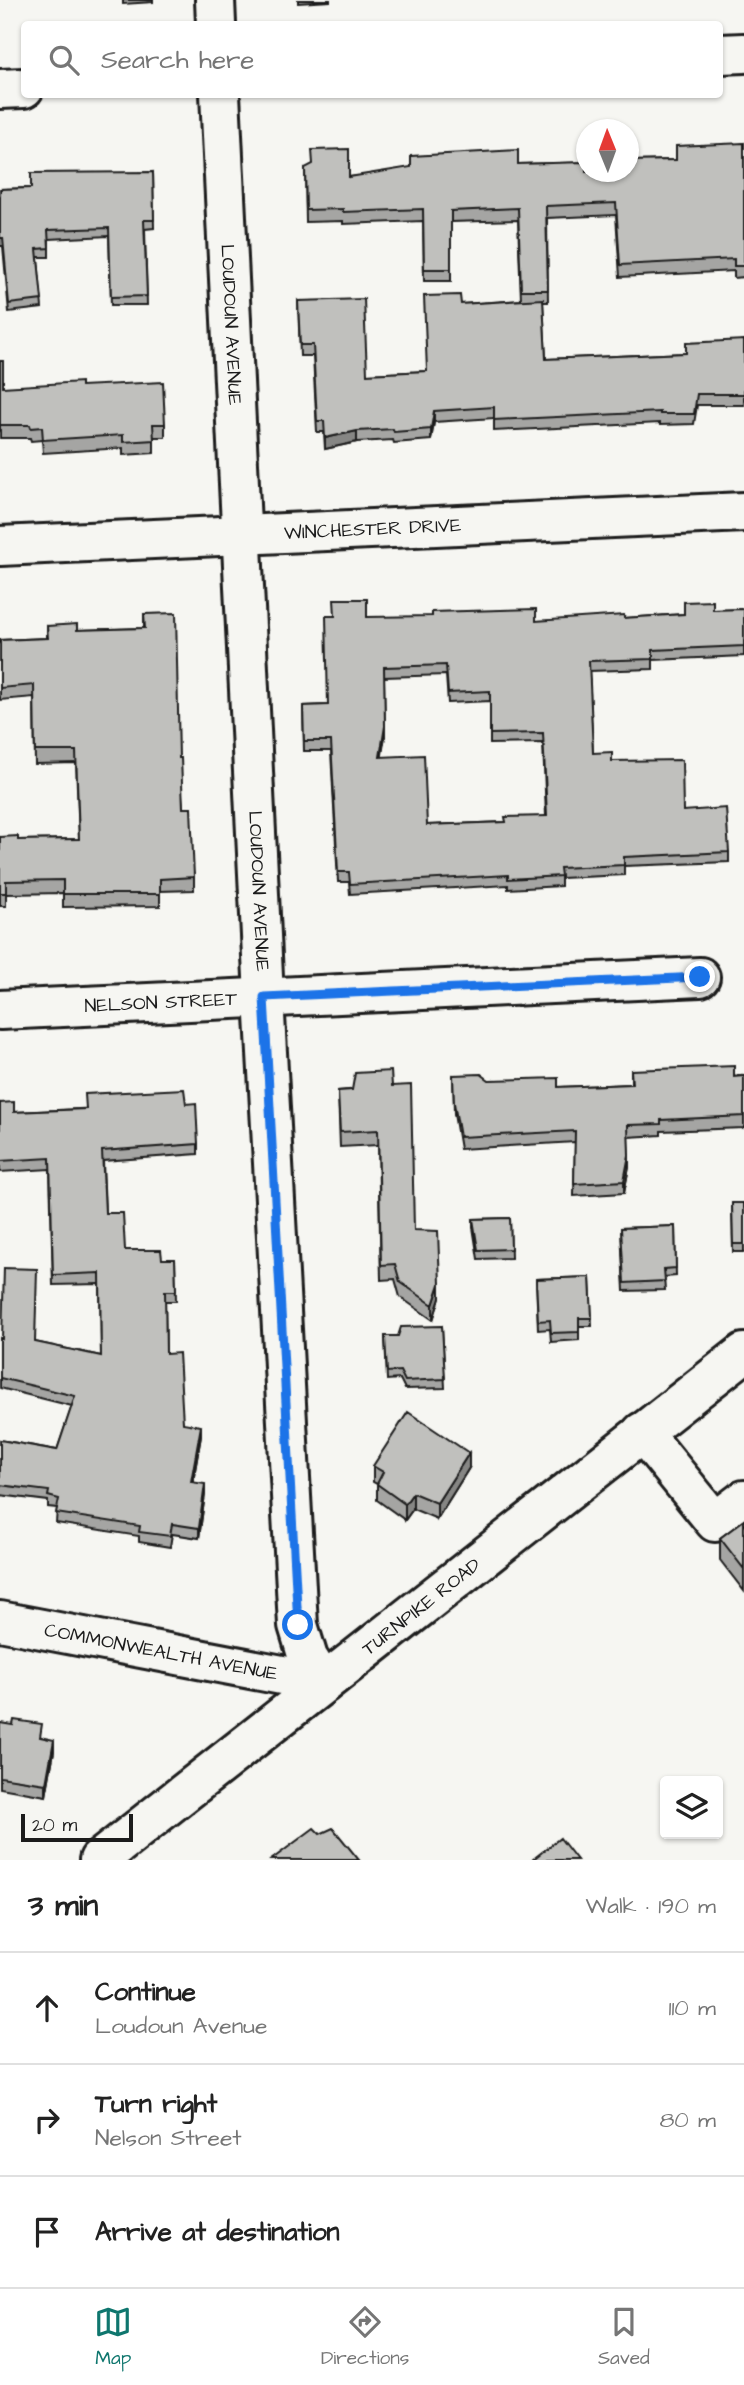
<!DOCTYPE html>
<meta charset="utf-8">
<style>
:root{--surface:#fff;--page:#f6f6f6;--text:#222;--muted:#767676;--line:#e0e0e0;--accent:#0f766e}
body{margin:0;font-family:"Architects Daughter",sans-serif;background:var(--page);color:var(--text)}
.controls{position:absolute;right:21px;bottom:21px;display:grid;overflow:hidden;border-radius:7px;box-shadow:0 2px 5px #0004}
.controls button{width:63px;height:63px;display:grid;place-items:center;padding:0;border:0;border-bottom:2px solid var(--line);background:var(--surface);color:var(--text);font:35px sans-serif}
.compass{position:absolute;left:576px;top:119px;width:63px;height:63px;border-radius:50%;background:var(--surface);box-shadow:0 2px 5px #0004;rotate:359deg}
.scale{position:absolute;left:21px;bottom:18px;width:112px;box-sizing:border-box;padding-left:7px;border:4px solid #1c1c1c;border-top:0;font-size:19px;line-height:24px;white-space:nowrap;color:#1c1c1c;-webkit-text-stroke:5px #f6f6f2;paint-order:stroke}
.stop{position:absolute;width:21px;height:21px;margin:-16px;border:5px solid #1a73e8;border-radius:50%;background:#fff}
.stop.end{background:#1a73e8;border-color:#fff;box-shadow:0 2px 7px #0008}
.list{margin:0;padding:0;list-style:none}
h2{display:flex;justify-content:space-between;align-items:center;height:91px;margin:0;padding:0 28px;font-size:30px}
h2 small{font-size:23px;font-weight:400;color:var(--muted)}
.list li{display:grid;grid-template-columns:46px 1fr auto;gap:21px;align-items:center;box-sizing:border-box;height:112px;padding:0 28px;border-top:2px solid var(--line)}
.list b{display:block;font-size:26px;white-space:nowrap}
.list p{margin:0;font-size:23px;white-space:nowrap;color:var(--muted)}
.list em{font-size:23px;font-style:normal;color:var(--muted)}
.icon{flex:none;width:38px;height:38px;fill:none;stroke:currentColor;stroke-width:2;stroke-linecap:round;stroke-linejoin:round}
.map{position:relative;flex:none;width:744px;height:1860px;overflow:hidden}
.search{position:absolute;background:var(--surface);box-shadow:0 2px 5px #0004;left:21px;right:21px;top:21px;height:77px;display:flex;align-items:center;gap:18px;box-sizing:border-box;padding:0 24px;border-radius:7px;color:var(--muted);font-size:26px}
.sheet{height:427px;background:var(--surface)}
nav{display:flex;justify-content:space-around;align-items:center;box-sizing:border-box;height:98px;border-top:2px solid var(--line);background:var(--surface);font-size:19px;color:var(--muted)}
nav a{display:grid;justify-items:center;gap:4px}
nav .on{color:var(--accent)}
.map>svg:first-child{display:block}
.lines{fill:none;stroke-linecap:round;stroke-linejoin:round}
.minor-casing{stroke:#1c1c1c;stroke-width:44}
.major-casing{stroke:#1c1c1c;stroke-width:44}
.minor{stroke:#f6f6f2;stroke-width:38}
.major{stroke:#f6f6f2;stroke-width:38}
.wall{fill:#a5a5a3;stroke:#1c1c1c;stroke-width:2;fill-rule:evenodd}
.shaded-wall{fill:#868684;stroke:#1c1c1c;stroke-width:2}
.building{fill:#c0c0bd;stroke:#1c1c1c;stroke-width:2;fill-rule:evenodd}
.route{stroke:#1a73e8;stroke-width:9}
.labels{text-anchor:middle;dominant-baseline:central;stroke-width:5;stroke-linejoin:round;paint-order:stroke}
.street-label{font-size:19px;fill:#1c1c1c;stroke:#f6f6f2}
</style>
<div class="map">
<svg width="744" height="1860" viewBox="0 0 744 1860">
<rect width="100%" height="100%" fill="#f6f6f2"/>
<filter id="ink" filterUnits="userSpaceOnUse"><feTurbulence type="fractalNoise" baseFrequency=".0143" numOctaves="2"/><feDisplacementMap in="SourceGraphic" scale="14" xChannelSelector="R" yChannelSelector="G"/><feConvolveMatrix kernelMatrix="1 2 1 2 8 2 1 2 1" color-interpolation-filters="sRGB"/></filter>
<g filter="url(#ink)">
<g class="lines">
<g class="minor-casing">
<g id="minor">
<path d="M 215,0 L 216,24"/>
<path d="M 720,54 L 744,53"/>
<path d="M 0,89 L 24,88"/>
<path id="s1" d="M 220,94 L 264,997 L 298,1625 L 308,1658 L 324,1683"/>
<path id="s2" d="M 0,546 L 744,512"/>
<path id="s3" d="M 0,1010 L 700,977"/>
<path d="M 642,1432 L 715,1522 L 744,1500"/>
<path id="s4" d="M 0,1621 L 324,1683"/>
</g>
</g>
<g class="major-casing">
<g id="major">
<path id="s5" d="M 99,1860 L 744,1353"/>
</g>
</g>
<use href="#minor" class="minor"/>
<use href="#major" class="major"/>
</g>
<path class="wall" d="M 123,0 L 153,0 L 153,2 L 123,4 Z
M 298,0 L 330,0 L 330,1 L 298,3 Z
M 744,143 L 744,277 L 734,278 L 734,271 L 620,277 L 616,215 L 547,218 L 548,302 L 543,302 L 546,359 L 686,353 L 744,340 L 744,405 L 697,405 L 694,424 L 660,425 L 660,423 L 494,431 L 494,418 L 434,422 L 431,440 L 394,443 L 393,440 L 357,442 L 325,449 L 324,432 L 317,432 L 313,356 L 300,356 L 298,301 L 367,374 L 427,371 L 461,304 L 521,300 L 518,220 L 451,222 L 451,281 L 424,281 L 423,221 L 343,224 L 343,221 L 306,222 L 305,168 L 349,177 L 518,164 L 676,160 Z
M 153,172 L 154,228 L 145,229 L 147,305 L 111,305 L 109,236 L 49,239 L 49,257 L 38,257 L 42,308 L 9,312 L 3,246 L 0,246 L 0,189 L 31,188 Z
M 0,361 L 3,387 L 81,386 L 165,424 L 165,437 L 154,437 L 154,453 L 123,455 L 123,448 L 43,453 L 42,440 L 31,441 L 30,438 L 0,438 Z
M 684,602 L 713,610 L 744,609 L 744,656 L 653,660 L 653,669 L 589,671 L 593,753 L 612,761 L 683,811 L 729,852 L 729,862 L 624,866 L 624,875 L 561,878 L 561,886 L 508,889 L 508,885 L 350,894 L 349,882 L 338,882 L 331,751 L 304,751 L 303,706 L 328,705 L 367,617 L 536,621 L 624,618 L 684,614 ZM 446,675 L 448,703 L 490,701 L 490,744 L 543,743 L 546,816 L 506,822 L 427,825 L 381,757 L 385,736 L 384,677 Z
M 144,614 L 179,758 L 183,808 L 194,877 L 194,890 L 160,891 L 160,906 L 63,907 L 63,893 L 6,894 L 6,906 L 0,906 L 0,837 L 18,840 L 79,839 L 76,763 L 35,764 L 34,697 L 0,700 L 0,640 L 47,638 L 47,626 L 77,630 L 144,628 Z
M 631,1070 L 744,1076 L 744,1128 L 661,1131 L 661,1135 L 628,1137 L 629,1167 L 624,1193 L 574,1196 L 575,1142 L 460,1149 L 454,1114 L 453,1075 L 489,1080 L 558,1087 L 631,1084 Z
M 392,1086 L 414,1230 L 440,1298 L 433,1320 L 400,1297 L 395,1279 L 381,1280 L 378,1145 L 340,1147 L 338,1091 Z
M 0,1103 L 14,1112 L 186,1104 L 198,1144 L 198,1154 L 103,1161 L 105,1213 L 125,1250 L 162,1259 L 175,1259 L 176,1301 L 165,1301 L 166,1354 L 183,1423 L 201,1436 L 193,1482 L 205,1494 L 199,1538 L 172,1534 L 170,1547 L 139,1542 L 139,1536 L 56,1523 L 57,1508 L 48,1507 L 48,1501 L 0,1495 L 0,1440 L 57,1450 L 72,1406 L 0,1388 L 0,1338 L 35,1342 L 101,1356 L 100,1284 L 53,1285 L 50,1169 L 0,1172 Z
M 732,1203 L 744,1203 L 744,1252 L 733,1252 Z
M 510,1218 L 511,1258 L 478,1259 L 473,1227 L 473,1219 Z
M 675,1226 L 676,1276 L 664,1277 L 665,1290 L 624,1291 L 621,1228 Z
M 590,1277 L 592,1326 L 579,1326 L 579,1340 L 551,1342 L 550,1329 L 538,1330 L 536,1279 Z
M 442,1326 L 445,1388 L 405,1389 L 400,1379 L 387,1380 L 385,1336 L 398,1336 Z
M 373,1466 L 469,1468 L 437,1519 L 413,1509 L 405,1520 L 377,1500 L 377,1484 L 373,1482 Z
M 744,1520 L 744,1591 L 720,1560 L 720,1538 Z
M 0,1723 L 42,1737 L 54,1751 L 46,1796 L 0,1788 Z"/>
<path class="shaded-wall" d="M 434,411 L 434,422 L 431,440 L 431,429 Z
M 357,431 L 357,442 L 325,449 L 325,438 Z
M 385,726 L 385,736 L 380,767 L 380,757 Z
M 629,1155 L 629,1167 L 624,1193 L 624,1181 Z
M 440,1284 L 440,1298 L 433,1320 L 433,1305 Z
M 201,1426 L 201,1436 L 191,1492 L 191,1482 Z
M 469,1453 L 469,1468 L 437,1519 L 437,1503 Z
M 205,1484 L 205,1494 L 199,1538 L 199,1528 Z
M 413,1493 L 413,1509 L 405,1520 L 405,1504 Z
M 54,1740 L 54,1751 L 46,1796 L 46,1784 Z"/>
<path class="building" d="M 744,143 L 744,266 L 734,266 L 734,259 L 620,265 L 616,203 L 546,206 L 548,290 L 521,290 L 518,208 L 451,211 L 451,269 L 424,269 L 423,209 L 343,212 L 343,209 L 306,210 L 305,168 L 313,164 L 312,150 L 349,149 L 349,177 L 411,167 L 411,156 L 518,150 L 518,164 L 586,162 L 586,172 L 628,172 L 628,161 L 676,160 L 676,146 Z
M 153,172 L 154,220 L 144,220 L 147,296 L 111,297 L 109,228 L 48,230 L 49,248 L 37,249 L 42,300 L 9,304 L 3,238 L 0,238 L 0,189 L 31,188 L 31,173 Z
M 460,295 L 461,304 L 543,299 L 546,359 L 686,353 L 686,343 L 744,340 L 744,394 L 697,394 L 694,414 L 660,414 L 660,412 L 494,420 L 494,407 L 434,411 L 431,429 L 394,432 L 393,429 L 357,431 L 325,438 L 324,421 L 317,421 L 313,345 L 300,345 L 298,301 L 364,299 L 367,374 L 427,371 L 424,296 Z
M 0,361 L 3,361 L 3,387 L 81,382 L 81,386 L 163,382 L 165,424 L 153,424 L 154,440 L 123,442 L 123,435 L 43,440 L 42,427 L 31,428 L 30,425 L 0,425 Z
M 334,599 L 367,599 L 367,617 L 432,616 L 432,612 L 536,609 L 536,621 L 624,615 L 624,618 L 684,614 L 684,602 L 713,601 L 713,610 L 744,609 L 744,646 L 653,650 L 653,659 L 589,661 L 593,753 L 612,752 L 612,761 L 682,760 L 683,811 L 726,808 L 729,852 L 624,857 L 624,865 L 560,868 L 561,876 L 508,879 L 508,875 L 350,884 L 349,872 L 338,872 L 331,741 L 304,741 L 303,706 L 328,705 L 326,616 L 335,616 ZM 446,665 L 448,693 L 490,691 L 490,734 L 543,733 L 547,816 L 505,817 L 506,822 L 427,825 L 424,755 L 380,757 L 385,726 L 384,667 Z
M 176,613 L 179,758 L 181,758 L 183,808 L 191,808 L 194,877 L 160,879 L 160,894 L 63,894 L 63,880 L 6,881 L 6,893 L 0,893 L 0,837 L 18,836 L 18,840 L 79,839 L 76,751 L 35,751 L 34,685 L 0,688 L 0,640 L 48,638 L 47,626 L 77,624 L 77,630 L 145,628 L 144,614 Z
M 734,1066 L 734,1077 L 744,1076 L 744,1116 L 661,1120 L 661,1124 L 628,1125 L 629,1155 L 624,1181 L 574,1184 L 575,1131 L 460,1137 L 454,1103 L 453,1075 L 481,1074 L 489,1080 L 558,1078 L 558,1087 L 632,1084 L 631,1070 Z
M 391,1071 L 392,1086 L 411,1085 L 414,1230 L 438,1231 L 440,1284 L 433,1305 L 400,1282 L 395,1264 L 381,1265 L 378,1130 L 340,1132 L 338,1091 L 352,1090 L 355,1073 Z
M 184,1089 L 186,1104 L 196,1103 L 198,1144 L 102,1151 L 105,1213 L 123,1213 L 125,1250 L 161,1250 L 162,1259 L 175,1259 L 176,1291 L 165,1291 L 166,1354 L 179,1353 L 183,1423 L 201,1426 L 191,1482 L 205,1484 L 199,1528 L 172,1524 L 170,1536 L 139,1532 L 140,1526 L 56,1513 L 59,1499 L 48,1496 L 49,1491 L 0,1485 L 0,1440 L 57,1450 L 75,1396 L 0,1378 L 0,1338 L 2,1339 L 4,1268 L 37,1269 L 35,1342 L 101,1356 L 100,1273 L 53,1275 L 50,1158 L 0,1161 L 0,1103 L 14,1102 L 14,1112 L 86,1109 L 85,1094 Z
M 732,1203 L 744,1203 L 744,1244 L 733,1244 Z
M 510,1218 L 511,1249 L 478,1250 L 473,1219 Z
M 675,1226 L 676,1268 L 664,1269 L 665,1281 L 624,1283 L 621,1228 Z
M 590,1277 L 592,1318 L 579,1318 L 579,1332 L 551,1333 L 550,1320 L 538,1321 L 536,1279 Z
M 442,1326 L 445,1379 L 405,1381 L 400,1371 L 387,1372 L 385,1336 L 398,1336 L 401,1327 Z
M 408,1412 L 469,1453 L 437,1503 L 413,1493 L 405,1504 L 377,1484 L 383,1472 L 373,1466 Z
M 744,1520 L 744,1569 L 720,1538 Z
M 14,1720 L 42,1724 L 40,1737 L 54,1740 L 46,1784 L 0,1777 L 0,1723 L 13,1725 Z
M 314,1828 L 320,1834 L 333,1828 L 359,1860 L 271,1860 Z
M 560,1838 L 577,1860 L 532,1860 Z"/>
</g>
<g class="lines" filter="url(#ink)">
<path class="route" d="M 298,1625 L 264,997 L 700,977"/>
</g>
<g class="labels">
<g class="street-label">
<text stroke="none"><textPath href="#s1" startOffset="231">LOUDOUN AVENUE</textPath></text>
<text stroke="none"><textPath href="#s2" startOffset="373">WINCHESTER DRIVE</textPath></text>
<text stroke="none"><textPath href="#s1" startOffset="798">LOUDOUN AVENUE</textPath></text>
<text stroke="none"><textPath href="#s3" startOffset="161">NELSON STREET</textPath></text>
<text stroke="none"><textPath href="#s5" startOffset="410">TURNPIKE ROAD</textPath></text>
<text stroke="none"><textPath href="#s4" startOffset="164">COMMONWEALTH AVENUE</textPath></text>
</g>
</g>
</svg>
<div class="controls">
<button><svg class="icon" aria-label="layers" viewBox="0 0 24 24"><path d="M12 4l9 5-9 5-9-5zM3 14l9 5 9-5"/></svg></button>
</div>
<svg class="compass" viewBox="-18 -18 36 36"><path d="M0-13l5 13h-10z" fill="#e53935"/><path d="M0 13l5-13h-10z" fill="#767676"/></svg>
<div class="scale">20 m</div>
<div class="stop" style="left:298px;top:1625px"></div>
<div class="stop end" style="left:700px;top:977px"></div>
<div class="search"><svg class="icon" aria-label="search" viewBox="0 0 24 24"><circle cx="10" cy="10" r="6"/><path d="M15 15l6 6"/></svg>Search here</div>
</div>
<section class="sheet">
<h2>3 min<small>Walk · 190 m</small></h2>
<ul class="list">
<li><svg class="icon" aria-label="ahead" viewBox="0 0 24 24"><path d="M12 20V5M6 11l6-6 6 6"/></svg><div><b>Continue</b><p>Loudoun Avenue</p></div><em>110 m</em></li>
<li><svg class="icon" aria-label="right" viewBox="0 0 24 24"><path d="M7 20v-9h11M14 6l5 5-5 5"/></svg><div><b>Turn right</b><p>Nelson Street</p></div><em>80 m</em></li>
<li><svg class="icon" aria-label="arrive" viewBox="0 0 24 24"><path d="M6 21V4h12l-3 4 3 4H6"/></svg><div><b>Arrive at destination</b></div></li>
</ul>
</section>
<nav>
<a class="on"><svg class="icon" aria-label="map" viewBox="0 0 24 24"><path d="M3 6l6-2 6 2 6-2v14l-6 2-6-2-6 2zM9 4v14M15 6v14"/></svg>Map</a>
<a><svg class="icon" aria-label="directions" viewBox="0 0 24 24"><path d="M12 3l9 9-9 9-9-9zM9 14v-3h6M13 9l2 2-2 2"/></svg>Directions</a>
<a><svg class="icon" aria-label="saved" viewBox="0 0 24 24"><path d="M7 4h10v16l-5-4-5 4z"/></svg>Saved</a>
</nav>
